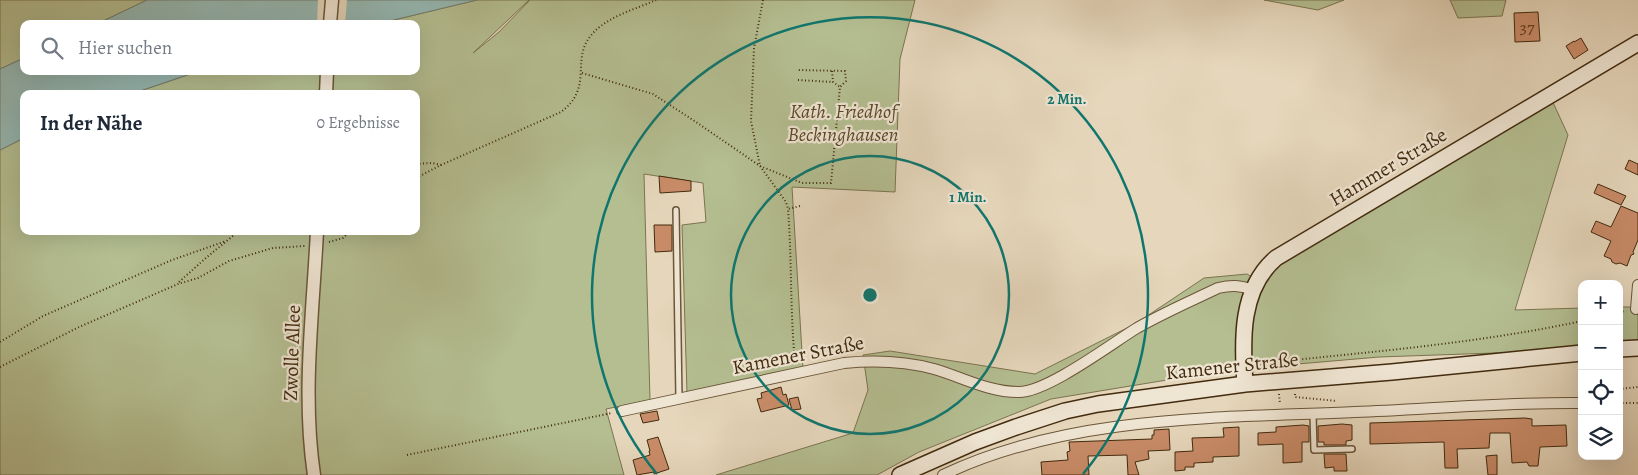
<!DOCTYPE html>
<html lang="de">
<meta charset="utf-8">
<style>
:root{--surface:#fff;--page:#f2f2f3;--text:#1f2937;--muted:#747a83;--line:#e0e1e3}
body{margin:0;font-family:Alegreya,serif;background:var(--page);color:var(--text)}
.controls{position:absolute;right:15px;bottom:15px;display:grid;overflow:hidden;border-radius:10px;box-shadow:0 5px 20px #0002}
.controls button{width:45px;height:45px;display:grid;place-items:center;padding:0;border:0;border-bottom:1px solid var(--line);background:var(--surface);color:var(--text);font:25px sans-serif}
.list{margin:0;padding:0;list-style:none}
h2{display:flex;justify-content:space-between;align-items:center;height:65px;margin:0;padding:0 20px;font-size:21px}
h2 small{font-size:16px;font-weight:400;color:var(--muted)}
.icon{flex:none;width:28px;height:28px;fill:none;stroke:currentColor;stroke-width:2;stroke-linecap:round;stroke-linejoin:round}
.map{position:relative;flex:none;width:1638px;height:475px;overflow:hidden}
.search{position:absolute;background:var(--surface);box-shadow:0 5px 20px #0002;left:20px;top:20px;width:400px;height:55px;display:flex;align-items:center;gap:12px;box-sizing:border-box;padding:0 18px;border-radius:10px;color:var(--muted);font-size:19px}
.panel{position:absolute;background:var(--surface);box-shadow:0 5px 20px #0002;left:20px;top:90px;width:400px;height:145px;border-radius:10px}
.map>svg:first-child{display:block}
.green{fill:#b4be91;stroke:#7b7450}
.water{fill:#96b9b4;stroke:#748072}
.pier{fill:#e6d7bc}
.building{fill:#c98c69;stroke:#422b0f}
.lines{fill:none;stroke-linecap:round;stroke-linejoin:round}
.service-casing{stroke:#6b563a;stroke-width:8}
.minor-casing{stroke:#6b563a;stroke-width:12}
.tertiary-casing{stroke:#6b563a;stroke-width:15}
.secondary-casing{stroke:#422b0f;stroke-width:18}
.path{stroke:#422b0f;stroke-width:2;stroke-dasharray:1 2.5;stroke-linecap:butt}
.service{stroke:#efe5d3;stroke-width:5}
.minor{stroke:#efe5d3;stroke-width:10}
.tertiary{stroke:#efe5d3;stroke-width:12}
.secondary{stroke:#efe5d3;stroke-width:15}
.ring{fill:none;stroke:#0f766e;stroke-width:2.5}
.labels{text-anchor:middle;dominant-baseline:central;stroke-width:4.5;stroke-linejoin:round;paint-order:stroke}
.number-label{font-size:18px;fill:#644326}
.park-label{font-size:20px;font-style:italic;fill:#594829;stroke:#efe5d3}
.street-label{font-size:20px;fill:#422b0f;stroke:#efe5d3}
.centre{fill:#0f766e;stroke:#efe5d3;stroke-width:2.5}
.ring-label{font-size:15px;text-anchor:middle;font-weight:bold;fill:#0f766e;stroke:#efe5d3;stroke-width:4.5;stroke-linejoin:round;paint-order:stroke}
</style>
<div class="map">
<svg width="1638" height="475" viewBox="0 0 1638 475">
<rect width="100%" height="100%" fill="#e6d7bc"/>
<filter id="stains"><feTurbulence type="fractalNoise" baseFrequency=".004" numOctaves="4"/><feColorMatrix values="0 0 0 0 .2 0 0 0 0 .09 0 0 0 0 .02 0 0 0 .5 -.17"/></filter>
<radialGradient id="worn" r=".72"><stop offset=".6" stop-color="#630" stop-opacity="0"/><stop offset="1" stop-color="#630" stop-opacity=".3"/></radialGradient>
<path class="green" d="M 0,0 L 147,0 L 97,24 L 24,24 L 24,58 L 0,69 Z
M 477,0 L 529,0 L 473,53 L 499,32 L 530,0 L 915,0 L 900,59 L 895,192 L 792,187 L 803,369 L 687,393 L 682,225 L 706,222 L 703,183 L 644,174 L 650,400 L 606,409 L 624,475 L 0,475 L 0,150 L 24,138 L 24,231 L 416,231 L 416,94 L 131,94 L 199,71 L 416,71 L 416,24 L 377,24 Z
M 1264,0 L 1344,0 L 1318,10 Z
M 1450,0 L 1506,0 L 1502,16 L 1458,18 Z
M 1550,96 L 1568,135 L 1515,310 L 1582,308 L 1582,347 L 1523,352 L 1379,357 L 1228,370 L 1051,399 L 919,452 L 877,475 L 716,475 L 853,433 L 868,390 L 863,355 L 890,351 L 1035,374 L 1135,324 L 1204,278 L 1247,274 L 1257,280 L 1266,267 Z
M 1619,307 L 1638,307 L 1638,343 L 1619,344 Z"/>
<path class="water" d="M 147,0 L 477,0 L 377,24 L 97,24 Z
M 24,58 L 24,71 L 199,71 L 131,94 L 24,94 L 24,138 L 0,150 L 0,69 Z"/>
<path class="pier" d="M 318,0 L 347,0 L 345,24 L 317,24 Z"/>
<path class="building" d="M 1538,12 L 1540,41 L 1515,42 L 1514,13 Z
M 1581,38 L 1588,50 L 1574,59 L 1566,46 L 1574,41 L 1574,42 Z
M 1629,160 L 1638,164 L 1638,175 L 1625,169 Z
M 659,176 L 691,181 L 691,191 L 660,193 Z
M 1598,184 L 1626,196 L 1621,205 L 1594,193 Z
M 1621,206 L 1638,213 L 1638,240 L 1633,252 L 1634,254 L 1631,255 L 1627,266 L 1620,263 L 1616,264 L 1612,262 L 1611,259 L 1604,256 L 1611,241 L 1591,232 L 1596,221 L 1611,227 Z
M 654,225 L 672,225 L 672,251 L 655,252 Z
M 781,387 L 783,395 L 786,394 L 789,405 L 761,412 L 757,399 L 762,398 L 761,393 Z
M 798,397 L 801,409 L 792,410 L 789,399 Z
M 657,411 L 659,420 L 643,423 L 640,414 Z
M 1525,418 L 1532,419 L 1532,426 L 1566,425 L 1567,446 L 1540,447 L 1538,466 L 1529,466 L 1527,462 L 1512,463 L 1510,433 L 1490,433 L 1489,448 L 1457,449 L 1458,468 L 1445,468 L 1444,442 L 1370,444 L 1370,423 Z
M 1342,424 L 1352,425 L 1352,440 L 1346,441 L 1346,445 L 1324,445 L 1324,442 L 1318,442 L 1318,426 Z
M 1303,425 L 1309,426 L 1309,442 L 1302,442 L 1302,462 L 1283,463 L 1283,444 L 1258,445 L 1258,433 L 1276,432 L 1276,427 Z
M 1239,427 L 1239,456 L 1213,457 L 1213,462 L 1194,463 L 1194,467 L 1185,467 L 1185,470 L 1175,471 L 1175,452 L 1193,451 L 1192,438 L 1224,437 L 1223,428 Z
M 1169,429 L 1170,450 L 1148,451 L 1149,459 L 1135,462 L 1139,475 L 1128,475 L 1127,455 L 1088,456 L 1089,475 L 1042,475 L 1041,462 L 1068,460 L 1067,452 L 1070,451 L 1069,442 L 1152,439 L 1152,435 L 1154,435 L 1154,430 Z
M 658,437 L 669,469 L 654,474 L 654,472 L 637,475 L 633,460 L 650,455 L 649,451 L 650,451 L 647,440 Z
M 1324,454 L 1346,454 L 1347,471 L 1334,471 L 1334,467 L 1325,468 Z
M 1497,455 L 1497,475 L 1488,475 L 1486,456 Z"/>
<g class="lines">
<g class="service-casing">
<path id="service" d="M 676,210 L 679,399
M 1313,414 L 1314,450 L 1352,449"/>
</g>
<g class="minor-casing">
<path id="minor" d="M 1636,309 L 1638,285
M 622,411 L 844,363 C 875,360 904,361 934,369 C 962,377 988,392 1018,392 C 1046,393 1111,344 1137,328 C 1163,313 1191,301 1218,288 C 1231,285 1240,285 1252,290
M 943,475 C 1068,415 1219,418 1355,412 C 1430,409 1506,402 1582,403"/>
</g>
<g class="tertiary-casing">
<path id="tertiary" d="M 330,24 L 332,0
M 326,94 L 327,71
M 314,475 C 302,395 313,312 317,231"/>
</g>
<g class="secondary-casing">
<path id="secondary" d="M 1619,349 L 1638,348
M 1245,384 C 1242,340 1240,289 1276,258 L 1638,43
M 900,475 L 975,442 L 1016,427 L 1065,411 L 1098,404 L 1245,384 L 1392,372 L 1582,353"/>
</g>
<path class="path" d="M 763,0 L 754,48 L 751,121 L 760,166 L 786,202 L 788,209
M 832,71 L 833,82 L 840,87
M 582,73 L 653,94 L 696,122 L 760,166 L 802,183 L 831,183 L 840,87 L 846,81 L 845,71 L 798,70
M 798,80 L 833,82
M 416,164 L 432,163 L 441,165
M 416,178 L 441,165 L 561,112 C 593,88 572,62 589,38 C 604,17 634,10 656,0
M 329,242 L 343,238 L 350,231
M 179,282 L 207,257 L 239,231
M 1619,312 L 1626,311
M 0,342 L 43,316 L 172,260 L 226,241
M 795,362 C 790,311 792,260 788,209 L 800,206
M 1257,364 C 1366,352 1475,344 1582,321
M 0,367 L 79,327 L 178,284 L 198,278 L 229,261 L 273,248 L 305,246
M 1619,389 L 1638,387
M 1279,394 L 1280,404
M 1295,394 L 1295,397 L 1337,401
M 1619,403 L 1638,403
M 407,455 L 612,413"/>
<use href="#service" class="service"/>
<use href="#minor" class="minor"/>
<use href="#tertiary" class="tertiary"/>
<use href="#secondary" class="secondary"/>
</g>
<g class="ring">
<circle cx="870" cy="295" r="139"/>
<path d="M657 474A278 278 0 1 1 1083 474"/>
</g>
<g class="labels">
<g class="number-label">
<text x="1527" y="27">37</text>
</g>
<g class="park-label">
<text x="843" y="111">Kath. Friedhof<tspan x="843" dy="23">Beckinghausen</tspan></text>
</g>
<g class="street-label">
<text transform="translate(1388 167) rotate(-31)">Hammer Straße</text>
<text transform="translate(292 353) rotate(-88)">Zwolle Allee</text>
<text transform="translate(798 355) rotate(-11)">Kamener Straße</text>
<text transform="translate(1232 366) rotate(-6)">Kamener Straße</text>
</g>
</g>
<circle cx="870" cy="295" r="8" class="centre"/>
<g class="ring-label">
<text x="1067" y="104">2 Min.</text>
<text x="968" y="202">1 Min.</text>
</g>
<rect width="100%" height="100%" filter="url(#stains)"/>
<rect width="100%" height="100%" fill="url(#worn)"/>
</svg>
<div class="controls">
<button>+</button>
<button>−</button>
<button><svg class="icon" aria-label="locate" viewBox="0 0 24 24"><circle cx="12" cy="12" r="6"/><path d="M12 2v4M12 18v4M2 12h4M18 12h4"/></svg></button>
<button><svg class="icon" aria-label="layers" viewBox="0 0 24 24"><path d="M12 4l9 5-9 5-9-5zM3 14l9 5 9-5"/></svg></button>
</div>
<div class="search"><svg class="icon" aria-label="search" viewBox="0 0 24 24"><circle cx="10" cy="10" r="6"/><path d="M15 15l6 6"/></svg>Hier suchen</div>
<section class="panel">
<h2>In der Nähe<small>0 Ergebnisse</small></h2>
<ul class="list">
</ul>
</section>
</div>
